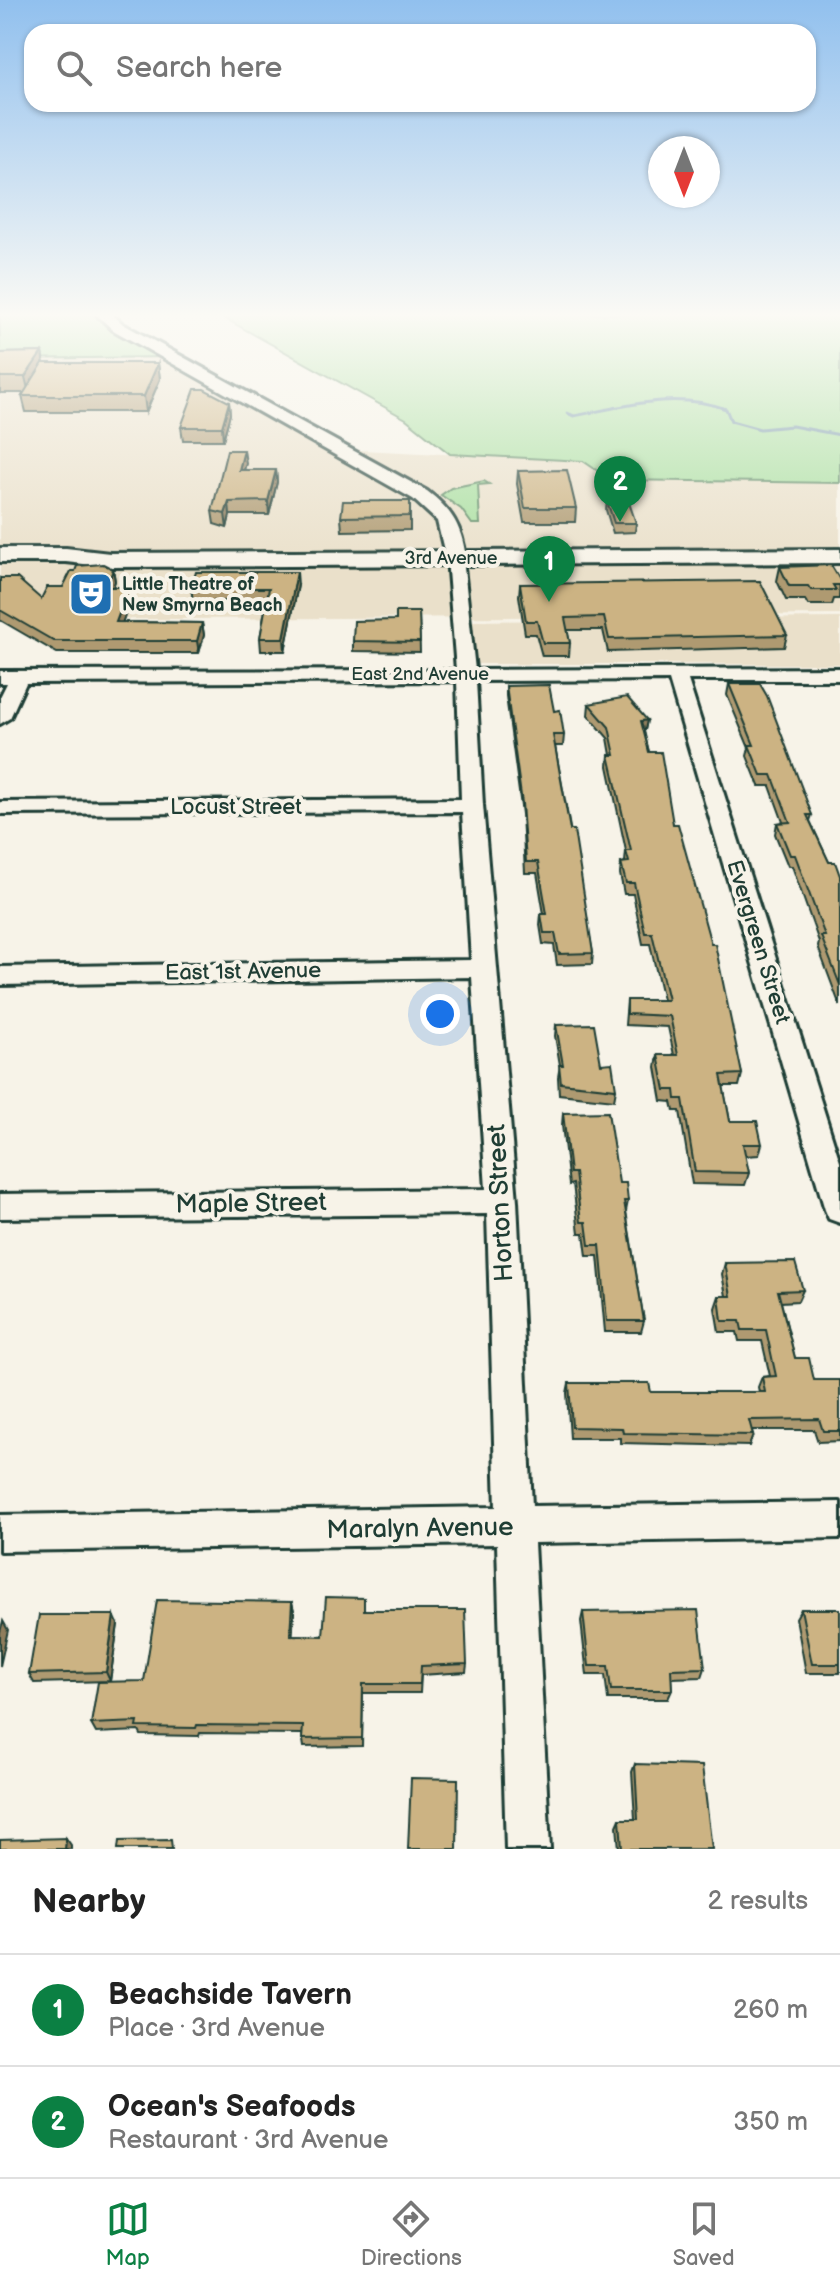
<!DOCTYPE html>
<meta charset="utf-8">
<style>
:root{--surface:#fff;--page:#f2f2f2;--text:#222;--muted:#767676;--line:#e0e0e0;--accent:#0b8043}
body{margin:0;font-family:"Balsamiq Sans",sans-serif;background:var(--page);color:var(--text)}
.compass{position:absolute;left:648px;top:136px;width:72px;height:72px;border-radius:50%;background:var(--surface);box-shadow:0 2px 6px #0004;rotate:180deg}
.you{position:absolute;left:440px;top:1014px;width:28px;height:28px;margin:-20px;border:6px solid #fff;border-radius:50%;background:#1a73e8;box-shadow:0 0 0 12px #1a73e833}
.badge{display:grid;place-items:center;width:52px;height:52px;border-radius:50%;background:var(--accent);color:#fff;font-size:26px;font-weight:700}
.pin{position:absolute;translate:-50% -66px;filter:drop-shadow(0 2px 4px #0008)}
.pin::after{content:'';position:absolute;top:42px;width:28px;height:24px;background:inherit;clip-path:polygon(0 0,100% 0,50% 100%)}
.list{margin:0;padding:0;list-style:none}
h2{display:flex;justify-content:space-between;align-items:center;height:104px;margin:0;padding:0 32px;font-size:34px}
h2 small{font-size:26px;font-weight:400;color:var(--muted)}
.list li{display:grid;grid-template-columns:52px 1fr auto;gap:24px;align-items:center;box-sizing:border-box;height:112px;padding:0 32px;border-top:2px solid var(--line)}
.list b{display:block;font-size:30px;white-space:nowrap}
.list p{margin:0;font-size:26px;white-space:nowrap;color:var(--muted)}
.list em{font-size:26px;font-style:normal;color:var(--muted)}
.icon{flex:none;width:44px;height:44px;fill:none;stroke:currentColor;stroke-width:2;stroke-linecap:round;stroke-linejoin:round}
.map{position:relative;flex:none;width:840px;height:1849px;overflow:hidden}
.search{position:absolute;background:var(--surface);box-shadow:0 2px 6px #0004;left:24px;right:24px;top:24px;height:88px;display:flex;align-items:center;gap:20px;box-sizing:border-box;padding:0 28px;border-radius:24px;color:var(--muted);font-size:30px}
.sheet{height:328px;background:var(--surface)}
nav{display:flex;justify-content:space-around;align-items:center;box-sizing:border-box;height:112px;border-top:2px solid var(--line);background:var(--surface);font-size:22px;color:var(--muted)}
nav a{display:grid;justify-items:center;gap:4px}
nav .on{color:var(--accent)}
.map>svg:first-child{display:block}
.built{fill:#eae0ca}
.green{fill:#aadfa1;stroke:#648e6a;stroke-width:2}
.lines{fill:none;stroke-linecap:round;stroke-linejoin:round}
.stream{stroke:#7597aa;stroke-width:3}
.minor-casing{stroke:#1f3d34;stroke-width:6}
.tertiary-casing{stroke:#1f3d34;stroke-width:6}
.secondary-casing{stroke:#1f3d34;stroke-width:6}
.minor{fill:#f7f3e8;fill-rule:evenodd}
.tertiary{fill:#f7f3e8;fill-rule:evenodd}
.secondary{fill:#f7f3e8;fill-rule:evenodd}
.wall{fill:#af9a71;stroke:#1f3d34;stroke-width:2}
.shaded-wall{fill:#8f7d5c;stroke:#1f3d34;stroke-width:2}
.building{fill:#ccb383;stroke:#1f3d34;stroke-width:2}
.labels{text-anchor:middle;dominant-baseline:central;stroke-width:8;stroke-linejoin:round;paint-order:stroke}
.far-street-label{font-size:18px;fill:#1f3d34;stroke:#f7f3e8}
.far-poi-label{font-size:18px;font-weight:bold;fill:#1f3d34;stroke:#f7f3e8;text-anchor:start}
.street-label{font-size:22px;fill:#1f3d34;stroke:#f7f3e8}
.near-street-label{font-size:26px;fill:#1f3d34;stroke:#f7f3e8}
</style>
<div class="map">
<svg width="840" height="1849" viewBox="0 0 840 1849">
<rect width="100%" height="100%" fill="#f7f3e8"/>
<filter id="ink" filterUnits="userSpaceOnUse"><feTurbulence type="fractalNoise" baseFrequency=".0125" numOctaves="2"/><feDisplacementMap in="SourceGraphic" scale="16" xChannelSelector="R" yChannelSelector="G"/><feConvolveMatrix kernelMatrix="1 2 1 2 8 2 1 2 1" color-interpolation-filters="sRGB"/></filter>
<g filter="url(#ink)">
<path class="built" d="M 173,357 L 340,449 L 583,461 L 611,480 L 840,483 L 840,615 L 0,620 L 0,359 Z
M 840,618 L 840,664 L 472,664 L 467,621 Z"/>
<path class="green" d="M 0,314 L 103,314 L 173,357 L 0,359 Z
M 217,314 L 840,314 L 840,483 L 611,480 L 583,461 L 450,454 L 406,419 Z
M 484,481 L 489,484 L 478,485 L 480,524 L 472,524 L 461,509 L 441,495 L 451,488 Z"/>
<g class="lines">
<path class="stream" d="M 567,413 L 574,416 C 626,406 674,391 726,409 L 731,421 L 760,429 L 792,426 L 840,435"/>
<g class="minor-casing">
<path id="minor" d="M 455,553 L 463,558 L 475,670 L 840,668 L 840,680 L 688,680 L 840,1162 L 840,1223 L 829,1219 L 825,1210 L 669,680 L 476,681 L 483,805 L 517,1201 L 532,1506 L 840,1502 L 840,1538 L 534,1543 L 550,1849 L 506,1849 L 497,1544 L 0,1551 L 0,1515 L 496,1507 L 487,1214 L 0,1218 L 0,1194 L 486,1189 L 472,977 L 0,985 L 0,967 L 471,960 L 462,812 L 0,814 L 0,802 L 461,799 L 457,681 L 26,683 L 10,718 L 0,724 L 0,697 L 7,683 L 0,683 L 0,671 L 456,670 L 447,558 Z"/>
</g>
<g class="tertiary-casing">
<path id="tertiary" d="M 96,314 L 112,314 L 123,324 L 427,491 C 452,510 462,527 466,558 L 463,563 L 447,563 L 437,521 L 413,499 L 113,330 Z"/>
</g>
<g class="secondary-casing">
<path id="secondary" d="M 0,548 L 66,548 L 110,553 L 840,549 L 840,563 L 110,567 L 66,562 L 0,562 Z"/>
</g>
<use href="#minor" class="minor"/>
<use href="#tertiary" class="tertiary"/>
<use href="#secondary" class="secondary"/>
</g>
<path class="wall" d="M 42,352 L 44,363 L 158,363 L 160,379 L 146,412 L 26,412 L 22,396 L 24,393 L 0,393 L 0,353 Z
M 229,402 L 230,414 L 223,440 L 183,440 L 181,427 Z
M 246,463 L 244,470 L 276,470 L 277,482 L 269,515 L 230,515 L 227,528 L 214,524 L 212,511 Z
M 518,471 L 576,508 L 575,522 L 524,522 L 517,484 Z
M 608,491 L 636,523 L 635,532 L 613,533 L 606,510 Z
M 410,501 L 410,530 L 342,531 L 341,517 Z
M 780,567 L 840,580 L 839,599 L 834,599 L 832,605 L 808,605 L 805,600 L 786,600 L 777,581 Z
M 113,569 L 115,581 L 113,587 L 129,587 L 131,599 L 122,622 L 202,623 L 204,635 L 199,653 L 57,653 L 0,620 L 0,578 L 41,599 L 63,587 Z
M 520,584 L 787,635 L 784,647 L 608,652 L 603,630 L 567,630 L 570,643 L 569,656 L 542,656 L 536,634 L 525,634 L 519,596 Z
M 298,585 L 285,651 L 261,651 L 260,638 L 267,601 L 193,601 L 191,588 Z
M 419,612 L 420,652 L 353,651 L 353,641 L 396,620 Z
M 729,684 L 812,815 L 810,821 L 829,862 L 840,876 L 840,1006 L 818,947 L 819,942 L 792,866 L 788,866 L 775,834 L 777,823 L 783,822 L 770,786 L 759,786 L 747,756 L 749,748 L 727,695 Z
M 506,686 L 554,711 L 564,735 L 563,746 L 555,746 L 593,953 L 592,964 L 557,965 L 554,945 L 543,944 L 540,925 L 541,914 L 544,914 L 537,873 L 525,873 L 522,814 L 506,696 Z
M 589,704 L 647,720 L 645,730 L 644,731 L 649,752 L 673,824 L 742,1074 L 739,1086 L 723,1086 L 730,1121 L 762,1144 L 759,1155 L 745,1156 L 749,1173 L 745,1185 L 692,1184 L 680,1111 L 674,1111 L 672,1102 L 662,1101 L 656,1067 L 658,1055 L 674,1055 L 668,1027 L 625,1025 L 627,1000 L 663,1000 L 650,944 L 643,944 L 633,894 L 624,894 L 620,874 L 621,863 L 625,862 L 626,851 L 608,766 L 609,755 L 611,755 L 608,738 L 588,715 Z
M 556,1025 L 601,1064 L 616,1089 L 614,1100 L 559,1094 L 558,1077 L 560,1065 L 555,1036 Z
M 563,1113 L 619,1183 L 628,1201 L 626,1211 L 644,1321 L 641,1332 L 605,1332 L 598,1256 L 587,1256 L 584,1233 L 579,1233 L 573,1184 L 569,1185 L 562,1125 Z
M 725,1263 L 803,1290 L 798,1301 L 781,1302 L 795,1358 L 814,1380 L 840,1380 L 840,1441 L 818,1442 L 814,1430 L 752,1430 L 753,1435 L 749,1446 L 620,1443 L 620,1438 L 570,1438 L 567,1393 L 569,1383 L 651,1392 L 759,1392 L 758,1387 L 762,1377 L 770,1376 L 762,1341 L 739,1341 L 737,1332 L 719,1332 L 715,1308 L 719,1296 L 726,1296 L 722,1274 Z
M 292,1602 L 294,1611 L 292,1635 L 323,1636 L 365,1610 L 467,1664 L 466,1672 L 421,1675 L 420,1693 L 363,1693 L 362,1746 L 304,1747 L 302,1734 L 200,1733 L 199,1736 L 141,1735 L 139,1731 L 96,1733 L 91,1724 L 144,1681 Z
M 801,1609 L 840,1609 L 840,1673 L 806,1673 L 796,1618 Z
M 583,1612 L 705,1668 L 702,1677 L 671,1678 L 672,1690 L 668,1699 L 608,1699 L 605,1675 L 587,1675 L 581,1621 Z
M 118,1624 L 110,1681 L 34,1683 L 29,1674 Z
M 635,1764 L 712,1849 L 619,1849 L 617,1826 L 620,1819 L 635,1819 L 632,1772 Z"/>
<path class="shaded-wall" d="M 42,352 L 44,368 L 29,393 L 25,377 Z
M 158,363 L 160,379 L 146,412 L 144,396 Z
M 229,402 L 230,414 L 223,440 L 222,427 Z
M 244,450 L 246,463 L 240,483 L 239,470 Z
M 276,470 L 277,482 L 269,515 L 268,501 Z
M 229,502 L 230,515 L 227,528 L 225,514 Z
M 113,569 L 115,581 L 109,599 L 107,587 Z
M 297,572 L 298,585 L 285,651 L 284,638 Z
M 129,587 L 131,599 L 118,634 L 116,622 Z
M 202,623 L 204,635 L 199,653 L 197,641 Z
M 647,720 L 645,730 L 640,732 L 641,721 Z
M 292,1602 L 294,1611 L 292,1644 L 290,1635 Z
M 114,1615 L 118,1624 L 110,1681 L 106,1672 Z
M 3,1621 L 8,1630 L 0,1666 L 0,1632 Z
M 66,1838 L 71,1845 L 71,1849 L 65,1849 Z"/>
<path class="building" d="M 42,352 L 25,377 L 0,377 L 0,353 Z
M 43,363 L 158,363 L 144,396 L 22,396 Z
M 195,389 L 204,389 L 229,402 L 222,427 L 181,427 Z
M 227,450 L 244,450 L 239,470 L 276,470 L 268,501 L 229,502 L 225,514 L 212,511 Z
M 567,470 L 576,508 L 525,508 L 518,471 Z
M 608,491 L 625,491 L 636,523 L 614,523 L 607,501 L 611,501 Z
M 343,501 L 410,501 L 410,516 L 341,517 Z
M 103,564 L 113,569 L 107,587 L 129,587 L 116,622 L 202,623 L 197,641 L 54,641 L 0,610 L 0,578 L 17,578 L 41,599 L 47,587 L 63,587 L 71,571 L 75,571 L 77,566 Z
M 831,565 L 840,580 L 840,585 L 833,585 L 836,590 L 811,590 L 808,586 L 789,586 L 780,567 Z
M 196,572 L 297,572 L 284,638 L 260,638 L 269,588 L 191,588 Z
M 760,581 L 787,635 L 609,639 L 604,617 L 565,618 L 570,643 L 543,643 L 537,621 L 526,621 L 520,584 Z
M 396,612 L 419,612 L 420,642 L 353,641 L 354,621 L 396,620 Z
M 729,684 L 760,684 L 767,696 L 812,815 L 807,815 L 829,862 L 835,862 L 840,876 L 840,985 L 821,936 L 825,936 L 795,855 L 790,855 L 777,823 L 790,822 L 772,775 L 761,775 L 749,745 L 754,745 Z
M 549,685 L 554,711 L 560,710 L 564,735 L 553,735 L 570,830 L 574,830 L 593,953 L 559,954 L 555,933 L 544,933 L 541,914 L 547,914 L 538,862 L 526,862 L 522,803 L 506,686 Z
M 627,697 L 647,720 L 641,721 L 649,752 L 661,752 L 673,824 L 678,824 L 711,944 L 715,944 L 742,1074 L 721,1075 L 730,1121 L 757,1121 L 762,1144 L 743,1144 L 749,1173 L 695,1172 L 683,1099 L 676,1099 L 675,1090 L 665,1090 L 658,1055 L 678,1055 L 670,1016 L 627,1014 L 627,1000 L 668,1000 L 652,933 L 645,933 L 634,883 L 626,883 L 621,863 L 629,862 L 626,851 L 631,851 L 609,755 L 615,755 L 609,727 L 589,704 Z
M 594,1024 L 601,1064 L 612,1063 L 616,1089 L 561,1083 L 559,1065 L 563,1065 L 556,1025 Z
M 608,1112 L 619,1183 L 626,1183 L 628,1201 L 624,1201 L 644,1321 L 607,1321 L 600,1245 L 589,1245 L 586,1222 L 581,1222 L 575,1173 L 570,1173 L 563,1113 Z
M 795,1262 L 803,1290 L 778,1291 L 795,1358 L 809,1358 L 814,1380 L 840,1380 L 840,1431 L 823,1431 L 819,1419 L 749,1420 L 753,1435 L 623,1433 L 622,1428 L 572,1427 L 569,1383 L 649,1383 L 651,1392 L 765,1392 L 762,1377 L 776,1376 L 766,1330 L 742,1330 L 740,1321 L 722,1321 L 719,1296 L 731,1296 L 725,1263 Z
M 326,1597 L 364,1598 L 364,1610 L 465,1610 L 467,1664 L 421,1666 L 420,1684 L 363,1684 L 362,1738 L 302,1739 L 303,1726 L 197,1725 L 196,1728 L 137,1727 L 138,1722 L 91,1724 L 98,1682 L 144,1681 L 157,1600 L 292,1602 L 290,1635 L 323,1636 Z
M 801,1609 L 840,1609 L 840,1664 L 812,1664 Z
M 698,1610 L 705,1668 L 671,1669 L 672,1690 L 611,1690 L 608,1666 L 589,1666 L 583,1612 Z
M 39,1615 L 114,1615 L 106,1672 L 29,1674 Z
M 635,1764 L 702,1766 L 712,1849 L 622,1849 L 620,1819 L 638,1819 Z
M 411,1778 L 458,1779 L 457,1849 L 408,1849 Z
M 66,1838 L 65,1849 L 0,1849 L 0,1840 Z
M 171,1840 L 172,1849 L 118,1849 L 119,1841 Z"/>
</g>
<linearGradient id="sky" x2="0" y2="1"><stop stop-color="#91c0ee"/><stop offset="0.55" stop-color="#fbfaf5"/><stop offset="1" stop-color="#fbfaf5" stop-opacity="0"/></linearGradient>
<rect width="840" height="573" fill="url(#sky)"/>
<defs>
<g id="theatre-square" transform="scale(2.3)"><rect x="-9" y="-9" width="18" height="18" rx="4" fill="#1f6fb2" stroke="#f7f3e8"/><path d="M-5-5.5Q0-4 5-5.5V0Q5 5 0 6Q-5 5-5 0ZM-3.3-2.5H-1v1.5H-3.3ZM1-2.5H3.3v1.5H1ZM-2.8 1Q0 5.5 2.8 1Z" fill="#fff"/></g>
</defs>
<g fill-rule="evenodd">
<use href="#theatre-square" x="91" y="594"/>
</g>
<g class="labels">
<g class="far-street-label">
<text x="451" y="558">3rd Avenue</text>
<text x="420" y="674">East 2nd Avenue</text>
</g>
<g class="far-poi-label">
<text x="122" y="584">Little Theatre of<tspan x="122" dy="21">New Smyrna Beach</tspan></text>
</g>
<g class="street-label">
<text x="236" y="807">Locust Street</text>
<text transform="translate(758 942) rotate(73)">Evergreen Street</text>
<text transform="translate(243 972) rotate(-1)">East 1st Avenue</text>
</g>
<g class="near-street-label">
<text transform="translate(501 1203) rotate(-93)">Horton Street</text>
<text transform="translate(251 1204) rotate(-1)">Maple Street</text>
<text transform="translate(420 1529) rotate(-1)">Maralyn Avenue</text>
</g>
</g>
</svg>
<svg class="compass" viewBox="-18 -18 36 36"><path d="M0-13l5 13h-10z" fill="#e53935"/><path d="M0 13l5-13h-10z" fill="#767676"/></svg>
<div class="you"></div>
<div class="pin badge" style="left:549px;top:602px">1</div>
<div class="pin badge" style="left:620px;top:522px">2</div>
<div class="search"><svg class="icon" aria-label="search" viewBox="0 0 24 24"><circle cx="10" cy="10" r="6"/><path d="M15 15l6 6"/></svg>Search here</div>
</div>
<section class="sheet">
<h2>Nearby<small>2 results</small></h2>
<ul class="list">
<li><span class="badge">1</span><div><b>Beachside Tavern</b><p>Place · 3rd Avenue</p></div><em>260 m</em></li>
<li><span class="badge">2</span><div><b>Ocean's Seafoods</b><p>Restaurant · 3rd Avenue</p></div><em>350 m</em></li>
</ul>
</section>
<nav>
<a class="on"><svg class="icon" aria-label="map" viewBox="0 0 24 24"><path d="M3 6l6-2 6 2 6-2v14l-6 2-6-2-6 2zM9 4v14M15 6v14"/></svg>Map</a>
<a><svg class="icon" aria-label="directions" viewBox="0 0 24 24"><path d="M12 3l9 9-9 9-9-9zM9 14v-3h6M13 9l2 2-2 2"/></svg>Directions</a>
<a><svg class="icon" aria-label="saved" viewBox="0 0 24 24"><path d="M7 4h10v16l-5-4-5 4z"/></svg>Saved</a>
</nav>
